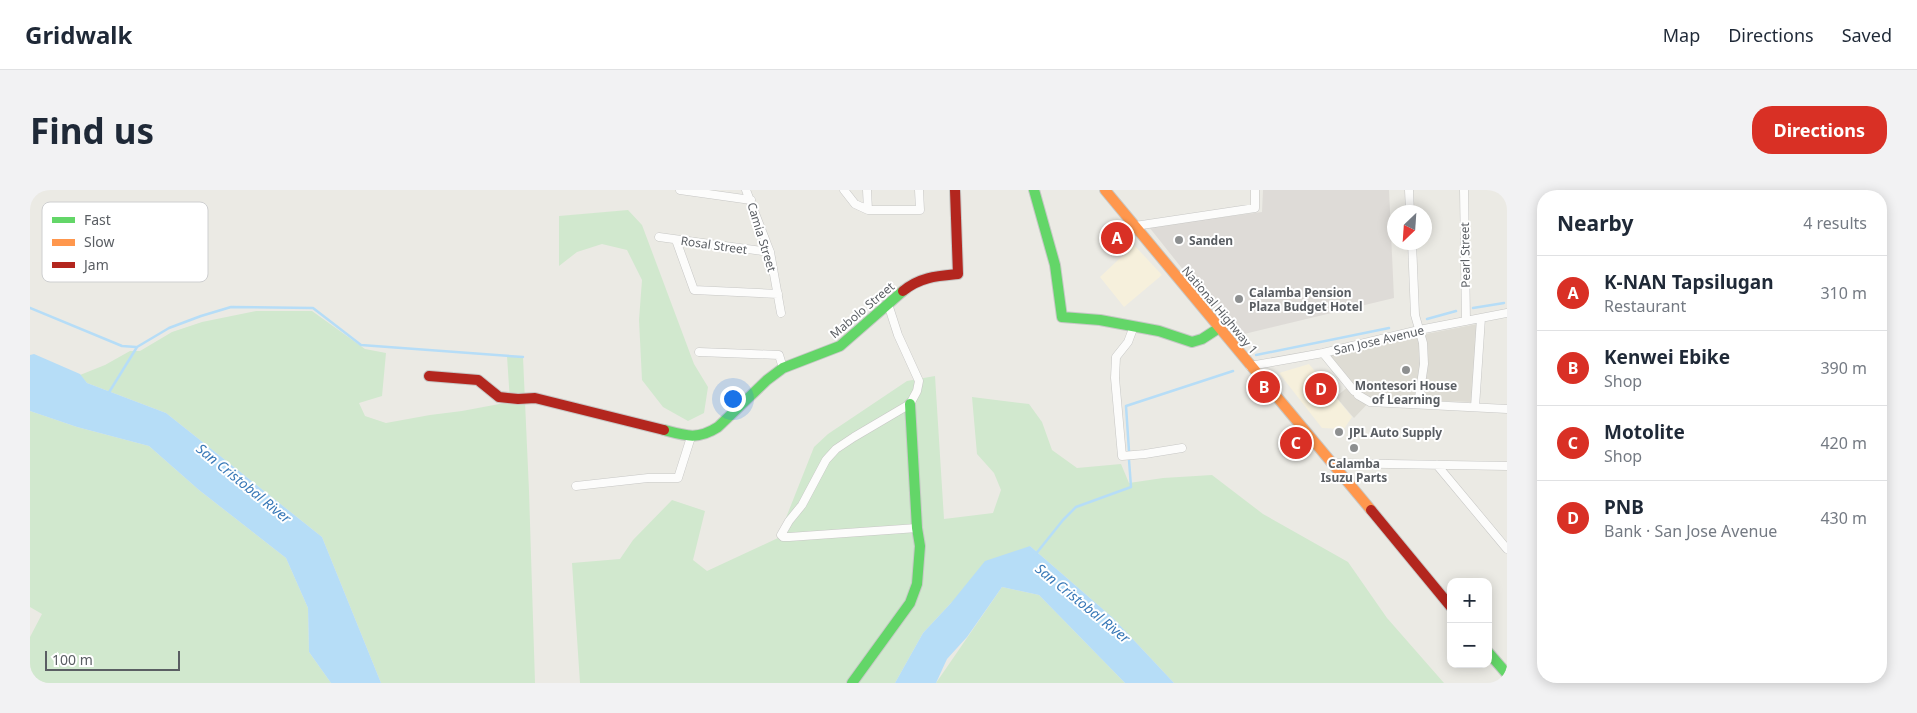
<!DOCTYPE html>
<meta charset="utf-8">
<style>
:root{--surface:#fff;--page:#f2f2f3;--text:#1f2937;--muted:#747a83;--line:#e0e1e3;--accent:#d93025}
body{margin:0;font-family:"Noto Sans",sans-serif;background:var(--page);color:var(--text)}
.controls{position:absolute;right:15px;bottom:15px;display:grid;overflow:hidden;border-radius:10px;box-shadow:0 2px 12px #0003}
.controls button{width:45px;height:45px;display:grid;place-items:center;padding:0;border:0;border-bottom:1px solid var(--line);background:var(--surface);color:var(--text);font:25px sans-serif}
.compass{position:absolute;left:1357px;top:15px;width:45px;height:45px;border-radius:50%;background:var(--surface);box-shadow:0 2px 12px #0003;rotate:205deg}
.scale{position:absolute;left:15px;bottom:12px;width:135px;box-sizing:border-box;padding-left:5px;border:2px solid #5a5e63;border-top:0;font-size:14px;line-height:18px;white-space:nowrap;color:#5a5e63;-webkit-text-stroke:4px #fff;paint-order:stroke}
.you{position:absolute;left:702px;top:208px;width:18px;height:18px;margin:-12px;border:4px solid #fff;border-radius:50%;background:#1a73e8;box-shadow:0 0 0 8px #1a73e833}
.badge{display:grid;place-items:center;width:32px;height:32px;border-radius:50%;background:var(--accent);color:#fff;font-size:16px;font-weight:700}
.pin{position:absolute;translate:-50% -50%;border:2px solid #fff;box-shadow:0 1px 5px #0006}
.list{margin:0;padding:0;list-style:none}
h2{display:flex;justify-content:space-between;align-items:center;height:65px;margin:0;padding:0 20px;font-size:21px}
h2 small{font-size:16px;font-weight:400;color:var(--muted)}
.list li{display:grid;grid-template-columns:32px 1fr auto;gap:15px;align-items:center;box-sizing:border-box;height:75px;padding:0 20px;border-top:1px solid var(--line)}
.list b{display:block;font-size:19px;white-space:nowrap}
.list p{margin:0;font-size:16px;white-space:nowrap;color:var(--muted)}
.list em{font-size:16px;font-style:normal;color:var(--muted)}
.map{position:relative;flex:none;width:1477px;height:493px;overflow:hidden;border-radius:20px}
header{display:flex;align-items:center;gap:30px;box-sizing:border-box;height:70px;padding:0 25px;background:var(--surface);border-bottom:1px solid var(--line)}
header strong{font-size:24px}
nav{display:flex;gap:28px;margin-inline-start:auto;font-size:18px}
.intro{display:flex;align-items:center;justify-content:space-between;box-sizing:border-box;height:120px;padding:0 30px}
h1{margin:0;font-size:35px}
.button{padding:12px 22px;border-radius:20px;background:var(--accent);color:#fff;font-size:18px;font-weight:700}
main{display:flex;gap:30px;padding:0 30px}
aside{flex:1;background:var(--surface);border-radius:20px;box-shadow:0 2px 12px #0003}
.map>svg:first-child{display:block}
.commercial{fill:#f6f0dc}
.industrial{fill:#dedbd7}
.education{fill:#dedcd4}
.green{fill:#d1e8ce}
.water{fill:#b6ddf7}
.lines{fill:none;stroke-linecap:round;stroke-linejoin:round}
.stream{stroke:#b6ddf7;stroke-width:2.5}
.street-casing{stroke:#c7c7c5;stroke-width:9}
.fast-casing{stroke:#c7c8c6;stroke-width:12}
.slow-casing{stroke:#c7c8c6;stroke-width:12}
.jam-casing{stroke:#c7c8c6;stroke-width:12}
.street{stroke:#fcfcfb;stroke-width:8}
.fast{stroke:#63d668;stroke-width:10}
.slow{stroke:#ff974d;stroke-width:10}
.jam{stroke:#b3261e;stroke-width:10}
.poi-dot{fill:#8d8f90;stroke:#fff;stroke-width:2}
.labels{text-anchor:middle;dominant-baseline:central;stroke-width:4;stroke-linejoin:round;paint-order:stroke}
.street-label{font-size:12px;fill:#5a5e63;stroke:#fff}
.poi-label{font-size:12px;font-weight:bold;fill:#5a5e63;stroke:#fff;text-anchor:start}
.water-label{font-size:14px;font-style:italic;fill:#3878b7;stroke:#fff}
.key{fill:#fff;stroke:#cecfd0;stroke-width:1}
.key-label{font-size:14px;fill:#5a5e63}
</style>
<header>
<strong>Gridwalk</strong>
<nav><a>Map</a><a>Directions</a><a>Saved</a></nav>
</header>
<div class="intro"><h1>Find us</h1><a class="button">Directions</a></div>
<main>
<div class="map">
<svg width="1477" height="493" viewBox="0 0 1477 493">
<rect width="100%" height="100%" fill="#ebeae4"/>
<path class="commercial" d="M 1104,55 L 1132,85 L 1094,117 L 1070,87 Z
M 1279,174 L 1322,227 L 1314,239 L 1292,238 L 1249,183 Z"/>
<path class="industrial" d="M 1233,0 L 1359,0 L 1364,108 L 1206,146 L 1119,37 L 1232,22 Z"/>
<path class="education" d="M 1447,134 L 1442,212 L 1342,209 L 1324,228 L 1306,207 L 1320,195 L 1297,166 L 1299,163 Z"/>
<path class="green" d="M 598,20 L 612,35 L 664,174 L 678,197 L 674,223 L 658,231 L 633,217 L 612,190 L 609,130 L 612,90 L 597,60 L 572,54 L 547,62 L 529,76 L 529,26 Z
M 226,121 L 282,121 L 335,159 L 356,163 L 352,206 L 329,213 L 335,226 L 356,233 L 400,225 L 432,221 L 480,212 L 477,166 L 493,167 L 499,301 L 505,493 L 351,493 L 292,347 L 136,223 L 57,193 L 50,185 L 75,175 L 100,161 L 110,161 L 142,142 L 172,132 Z
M 905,186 L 914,329 L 963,323 L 971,300 L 964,283 L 947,264 L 942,207 L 999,214 L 1012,232 L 1022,260 L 1047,278 L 1091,274 L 1099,293 L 1133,288 L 1182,285 L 1233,324 L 1318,372 L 1357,428 L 1414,493 L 1144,493 L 1083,428 L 1000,356 L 921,413 L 893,443 L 865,493 L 550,493 L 542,373 L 590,369 L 603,350 L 642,310 L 675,321 L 663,370 L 677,381 L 748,348 L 784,257 L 798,244 L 877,191 Z
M 0,221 L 47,237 L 119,256 L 169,300 L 256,368 L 278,418 L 279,462 L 301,493 L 0,493 L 0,447 L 12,424 L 0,417 Z
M 972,397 L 1009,405 L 1095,493 L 906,493 Z"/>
<path class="water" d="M 4,164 L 50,184 L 57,193 L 136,223 L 292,347 L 351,493 L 301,493 L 279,462 L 278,418 L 256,368 L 169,300 L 119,256 L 47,237 L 0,221 L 0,165 Z
M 1000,356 L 1083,428 L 1144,493 L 1095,493 L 1009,405 L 972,397 L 937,447 L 917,469 L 906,493 L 865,493 L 893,443 L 921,413 L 955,371 Z"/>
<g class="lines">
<path class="stream" d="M 0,118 L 92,156 L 106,157
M 1443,118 L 1474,113
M 1397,129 L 1426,121
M 1226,165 L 1359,138
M 78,204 L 107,157 L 139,138 L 171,126 L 201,117 L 283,118 L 331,155 L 493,167
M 1099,261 L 1096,216 L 1203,181
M 1005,365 L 1033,330 L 1046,317 L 1101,297 L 1099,270"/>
<g class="street-casing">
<path id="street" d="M 650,0 L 721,10
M 716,0 L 740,62 L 751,123
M 814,0 L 825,14 L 838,20 L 890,20 L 889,0
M 837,0 L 838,20
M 1379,0 L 1380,22
M 1434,0 L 1436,131
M 1105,36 L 1225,18 L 1225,0
M 629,47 L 740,62
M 646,50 L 664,100 L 748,104
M 1382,52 L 1385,125 L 1393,153 L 1394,174 L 1388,214
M 858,114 L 868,145 L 889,191 L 887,201 L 880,214 L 824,247 L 806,259 L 796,270 L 772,315 L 759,331 L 751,345 L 753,347 L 759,347 L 887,338
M 1104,136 L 1098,152 L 1086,167 L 1085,188 L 1092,266 L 1115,264 L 1152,258
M 669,162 L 749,165 L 753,178
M 1293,163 L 1324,201
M 1220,176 L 1293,163 L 1389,140 L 1477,123
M 1328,205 L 1340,212 L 1477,219
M 1445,217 L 1451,128
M 1301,273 L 1477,276
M 1407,275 L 1477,359
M 546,296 L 618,288 L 648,288 L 661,247"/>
</g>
<g class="fast-casing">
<path id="fast" d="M 1004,0 L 1025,75 L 1032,127 L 1070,130 L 1129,141 L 1162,152 L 1172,149 L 1189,138
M 634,240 C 656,246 668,250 688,237 L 737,190 L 753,178 L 810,156 L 873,101
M 1458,462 L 1477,484
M 822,493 L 880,413 L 887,394 L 890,356 L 887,338 L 880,214"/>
</g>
<g class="slow-casing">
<path id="slow" d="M 1075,0 L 1341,320"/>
</g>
<g class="jam-casing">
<path id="jam" d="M 873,101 C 890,87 907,86 928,84 L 925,0
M 399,186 L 448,190 L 469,207 L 488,209 L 505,208 L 634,240
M 1341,320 L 1421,417"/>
</g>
<use href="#street" class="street"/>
<use href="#fast" class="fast"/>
<use href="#slow" class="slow"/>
<use href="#jam" class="jam"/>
</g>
<g class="poi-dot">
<circle cx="1149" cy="50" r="5"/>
<circle cx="1209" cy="109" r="5"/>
<circle cx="1376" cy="180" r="5"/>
<circle cx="1309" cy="242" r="5"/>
<circle cx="1324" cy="258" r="5"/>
</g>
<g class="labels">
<g class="street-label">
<text transform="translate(732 47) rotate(73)">Camia Street</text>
<text transform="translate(684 55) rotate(8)">Rosal Street</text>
<text transform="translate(1435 65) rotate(-91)">Pearl Street</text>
<text transform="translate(832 120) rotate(-40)">Mabolo Street</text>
<text transform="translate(1190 120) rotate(50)">National Highway 1</text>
<text transform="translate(1349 150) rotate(-13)">San Jose Avenue</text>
</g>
<g class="poi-label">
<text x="1159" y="50">Sanden</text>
<text x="1219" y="102">Calamba Pension<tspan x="1219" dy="14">Plaza Budget Hotel</tspan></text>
<text x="1376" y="195" text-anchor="middle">Montesori House<tspan x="1376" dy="14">of Learning</tspan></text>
<text x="1319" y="242">JPL Auto Supply</text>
<text x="1324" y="273" text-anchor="middle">Calamba<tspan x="1324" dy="14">Isuzu Parts</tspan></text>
</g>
<g class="water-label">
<text transform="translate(214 293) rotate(39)">San Cristobal River</text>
<text transform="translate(1053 413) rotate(39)">San Cristobal River</text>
</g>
</g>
<rect x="12" y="12" width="166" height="80" rx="8" class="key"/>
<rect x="22" y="27" width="23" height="6" fill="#63d668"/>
<rect x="22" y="49" width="23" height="7" fill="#ff974d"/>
<rect x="22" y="72" width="23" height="6" fill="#b3261e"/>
<g class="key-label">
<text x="54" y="35">Fast</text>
<text x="54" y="57">Slow</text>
<text x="54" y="80">Jam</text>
</g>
</svg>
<div class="controls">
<button>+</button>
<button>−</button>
</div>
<svg class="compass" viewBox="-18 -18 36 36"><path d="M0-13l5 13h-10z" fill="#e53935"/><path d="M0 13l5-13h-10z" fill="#747a83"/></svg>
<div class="scale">100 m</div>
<div class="you"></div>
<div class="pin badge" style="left:1087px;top:48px">A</div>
<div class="pin badge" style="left:1234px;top:197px">B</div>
<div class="pin badge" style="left:1266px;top:253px">C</div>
<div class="pin badge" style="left:1291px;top:199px">D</div>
</div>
<aside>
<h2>Nearby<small>4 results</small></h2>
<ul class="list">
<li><span class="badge">A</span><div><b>K-NAN Tapsilugan</b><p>Restaurant</p></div><em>310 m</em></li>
<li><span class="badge">B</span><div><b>Kenwei Ebike</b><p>Shop</p></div><em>390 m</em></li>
<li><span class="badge">C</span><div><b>Motolite</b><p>Shop</p></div><em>420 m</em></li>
<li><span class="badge">D</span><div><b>PNB</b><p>Bank · San Jose Avenue</p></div><em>430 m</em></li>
</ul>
</aside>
</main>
